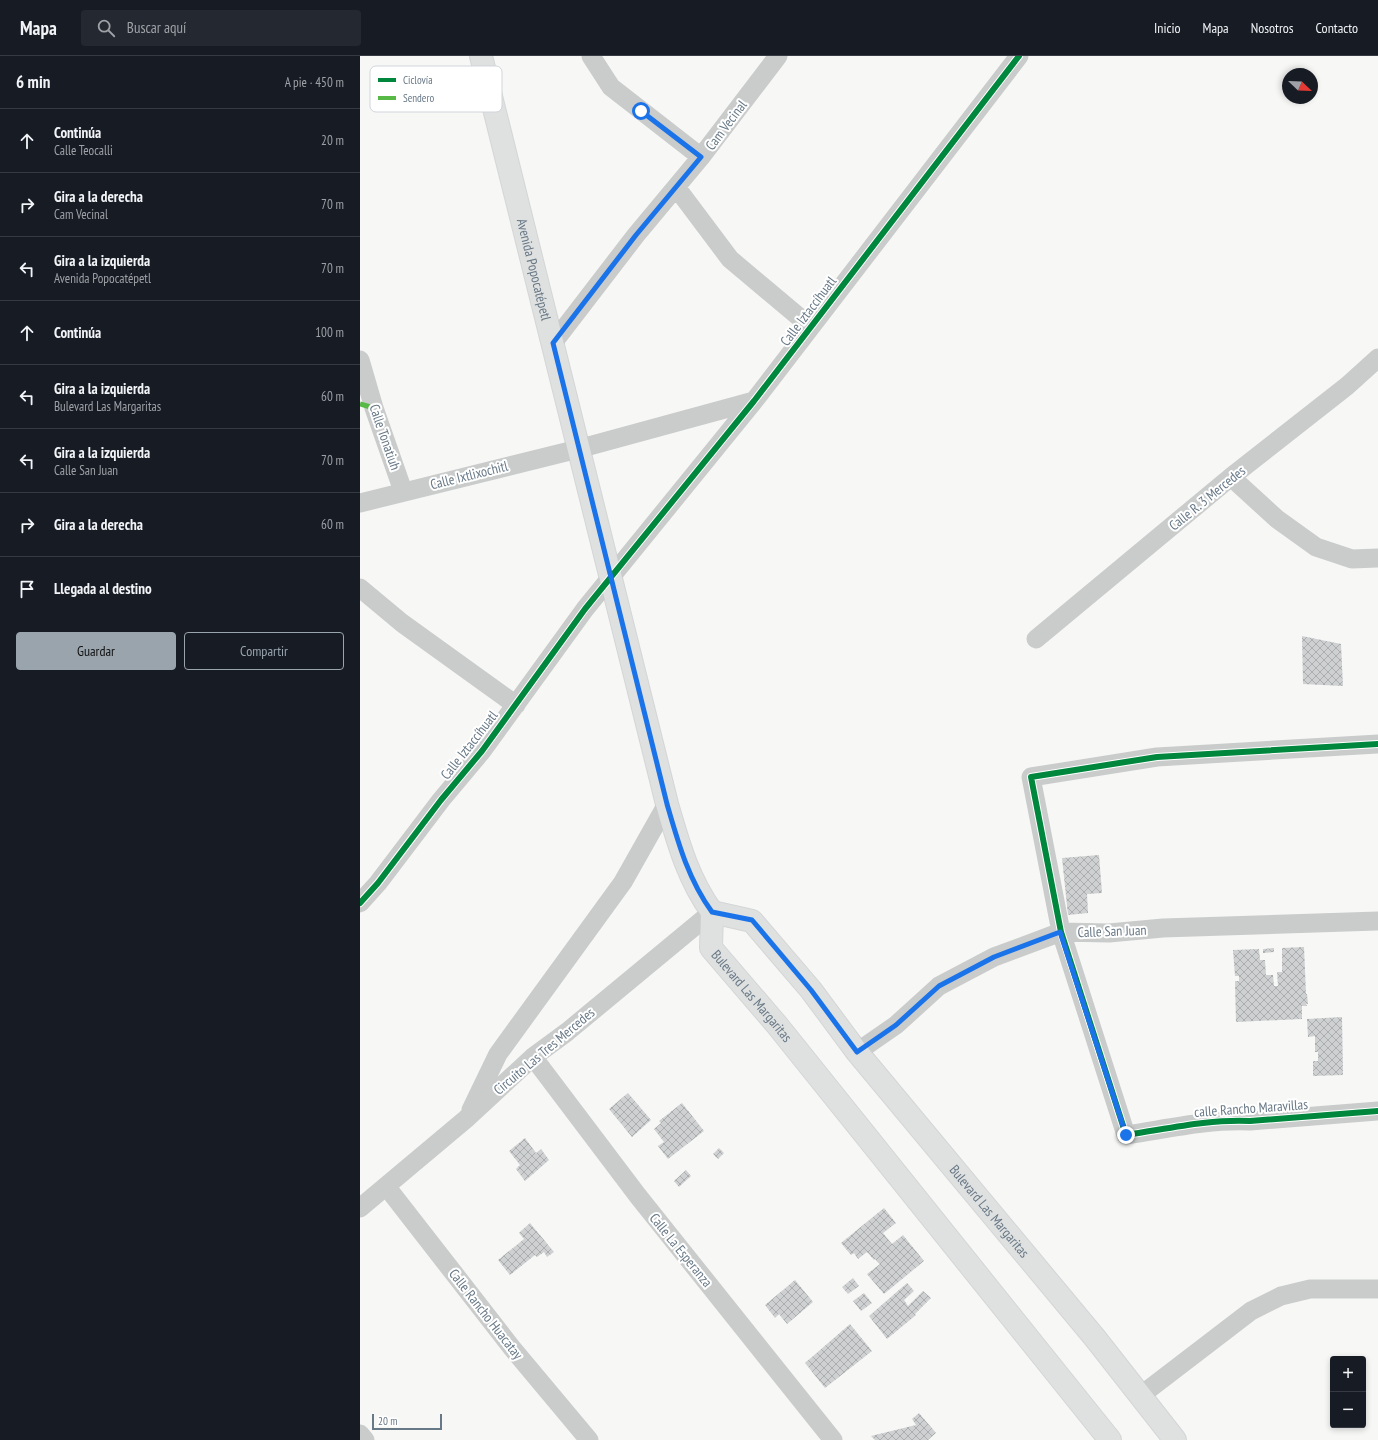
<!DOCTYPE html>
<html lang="es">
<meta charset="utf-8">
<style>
:root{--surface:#171b24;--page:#242831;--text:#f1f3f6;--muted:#9ea1a6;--line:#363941;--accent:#99a4ad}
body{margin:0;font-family:"PT Sans Narrow",sans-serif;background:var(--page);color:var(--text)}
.controls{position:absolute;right:12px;bottom:12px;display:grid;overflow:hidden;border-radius:4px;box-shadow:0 2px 6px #0003}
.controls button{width:36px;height:36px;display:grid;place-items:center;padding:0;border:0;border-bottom:1px solid var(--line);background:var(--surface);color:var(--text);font:20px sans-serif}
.compass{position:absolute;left:922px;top:12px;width:36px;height:36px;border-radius:50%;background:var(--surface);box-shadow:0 2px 6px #0003;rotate:113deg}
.scale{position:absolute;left:12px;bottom:10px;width:70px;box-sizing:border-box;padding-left:4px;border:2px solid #677886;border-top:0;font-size:11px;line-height:14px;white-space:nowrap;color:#677886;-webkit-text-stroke:3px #fff;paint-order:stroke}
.stop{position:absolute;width:12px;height:12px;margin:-9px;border:3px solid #1a73e8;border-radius:50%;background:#fff}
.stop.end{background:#1a73e8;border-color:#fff;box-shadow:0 1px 4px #0008}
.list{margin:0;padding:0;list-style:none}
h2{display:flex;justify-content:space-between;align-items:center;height:52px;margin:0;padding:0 16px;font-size:17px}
h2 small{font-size:13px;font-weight:400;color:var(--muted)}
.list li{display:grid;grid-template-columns:26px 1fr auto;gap:12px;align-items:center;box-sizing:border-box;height:64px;padding:0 16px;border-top:1px solid var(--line)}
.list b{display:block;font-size:15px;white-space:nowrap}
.list p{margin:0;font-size:13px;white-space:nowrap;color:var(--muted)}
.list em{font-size:13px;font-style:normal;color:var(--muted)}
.actions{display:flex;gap:8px;padding:12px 16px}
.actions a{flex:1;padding:9px 0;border:1px solid var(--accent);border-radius:4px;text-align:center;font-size:14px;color:var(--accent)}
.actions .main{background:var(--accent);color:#111}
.icon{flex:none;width:22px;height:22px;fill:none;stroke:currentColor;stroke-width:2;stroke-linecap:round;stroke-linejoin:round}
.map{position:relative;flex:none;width:1018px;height:1384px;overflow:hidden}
header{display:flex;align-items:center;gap:24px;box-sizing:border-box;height:56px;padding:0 20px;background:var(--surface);border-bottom:1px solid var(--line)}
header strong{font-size:19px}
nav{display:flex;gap:22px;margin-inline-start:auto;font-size:14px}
.search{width:280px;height:36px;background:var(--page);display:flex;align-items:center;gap:10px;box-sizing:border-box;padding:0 14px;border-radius:4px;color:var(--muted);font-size:15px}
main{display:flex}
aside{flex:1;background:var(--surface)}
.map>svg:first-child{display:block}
.building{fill:url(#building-cross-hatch)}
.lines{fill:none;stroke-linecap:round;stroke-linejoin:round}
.secondary-casing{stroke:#d4d5d6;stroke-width:24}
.minor{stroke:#cacccc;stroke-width:19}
.secondary{stroke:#dfe0e0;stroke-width:22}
.quiet{stroke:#58b947;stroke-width:5;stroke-dasharray:10 5;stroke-linecap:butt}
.cycleway-casing{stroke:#fff;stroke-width:8}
.cycleway{stroke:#00873e;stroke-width:6}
.route{stroke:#1a73e8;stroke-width:5}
.labels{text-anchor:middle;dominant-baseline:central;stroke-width:4;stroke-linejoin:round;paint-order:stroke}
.street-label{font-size:14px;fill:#677886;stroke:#fff}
.key{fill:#fff;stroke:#d1d6db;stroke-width:1}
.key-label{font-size:11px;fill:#677886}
</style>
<header>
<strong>Mapa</strong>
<div class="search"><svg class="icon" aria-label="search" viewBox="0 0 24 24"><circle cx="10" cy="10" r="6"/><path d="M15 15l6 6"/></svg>Buscar aquí</div>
<nav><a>Inicio</a><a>Mapa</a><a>Nosotros</a><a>Contacto</a></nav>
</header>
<main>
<aside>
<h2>6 min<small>A pie · 450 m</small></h2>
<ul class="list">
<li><svg class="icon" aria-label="ahead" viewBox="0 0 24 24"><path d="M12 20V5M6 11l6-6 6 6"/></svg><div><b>Continúa</b><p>Calle Teocalli</p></div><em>20 m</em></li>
<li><svg class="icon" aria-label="right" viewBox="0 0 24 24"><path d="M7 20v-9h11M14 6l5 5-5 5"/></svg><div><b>Gira a la derecha</b><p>Cam Vecinal</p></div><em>70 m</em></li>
<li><svg class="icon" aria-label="left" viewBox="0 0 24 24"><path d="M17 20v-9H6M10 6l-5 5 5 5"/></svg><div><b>Gira a la izquierda</b><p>Avenida Popocatépetl</p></div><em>70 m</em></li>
<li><svg class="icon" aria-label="ahead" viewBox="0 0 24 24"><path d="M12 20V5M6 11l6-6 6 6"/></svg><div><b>Continúa</b></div><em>100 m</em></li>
<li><svg class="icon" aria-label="left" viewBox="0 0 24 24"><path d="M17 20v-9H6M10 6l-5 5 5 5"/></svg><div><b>Gira a la izquierda</b><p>Bulevard Las Margaritas</p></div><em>60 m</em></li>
<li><svg class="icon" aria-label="left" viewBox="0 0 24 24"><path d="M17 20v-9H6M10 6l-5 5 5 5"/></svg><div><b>Gira a la izquierda</b><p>Calle San Juan</p></div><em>70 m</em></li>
<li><svg class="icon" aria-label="right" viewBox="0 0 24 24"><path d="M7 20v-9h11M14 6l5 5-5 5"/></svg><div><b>Gira a la derecha</b></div><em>60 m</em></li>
<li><svg class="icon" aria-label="arrive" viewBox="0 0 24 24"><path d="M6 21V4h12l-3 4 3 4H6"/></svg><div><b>Llegada al destino</b></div></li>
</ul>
<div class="actions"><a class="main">Guardar</a><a>Compartir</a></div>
</aside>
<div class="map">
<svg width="1018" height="1384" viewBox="0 0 1018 1384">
<defs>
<pattern id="building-cross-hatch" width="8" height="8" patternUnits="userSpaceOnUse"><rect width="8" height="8" fill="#ced0d1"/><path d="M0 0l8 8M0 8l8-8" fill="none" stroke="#abaeaf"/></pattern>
</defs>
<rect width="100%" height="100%" fill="#f7f7f6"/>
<path class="building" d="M 942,580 L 981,588 L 983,630 L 943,628 Z
M 739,799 L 742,837 L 727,838 L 728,857 L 708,859 L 702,802 Z
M 944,891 L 946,938 L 947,938 L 948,948 L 946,948 L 947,950 L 942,950 L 942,963 L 876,966 L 875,925 L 879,925 L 879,920 L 875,920 L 873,894 L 899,893 L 900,904 L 905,904 L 906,919 L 913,919 L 914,930 L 918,930 L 917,916 L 922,916 L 922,892 Z
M 914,892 L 914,896 L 903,897 L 903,893 Z
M 982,961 L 983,1019 L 953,1020 L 953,1005 L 958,1005 L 958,996 L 955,996 L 955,980 L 948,981 L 947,963 Z
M 268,1037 L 291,1064 L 272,1081 L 249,1053 Z
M 322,1047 L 344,1075 L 308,1103 L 298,1090 L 304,1086 L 294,1073 L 301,1067 L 299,1065 Z
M 165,1082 L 176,1097 L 181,1093 L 189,1104 L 165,1125 L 156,1113 L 160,1109 L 149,1095 Z
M 359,1092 L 364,1097 L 358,1103 L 353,1098 Z
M 326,1114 L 331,1120 L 319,1131 L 314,1125 Z
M 524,1152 L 536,1167 L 523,1177 L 532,1188 L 543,1179 L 564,1205 L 524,1238 L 507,1218 L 520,1208 L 515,1203 L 514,1204 L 507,1196 L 498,1203 L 494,1197 L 491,1199 L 481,1187 Z
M 170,1167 L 194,1196 L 187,1201 L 184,1196 L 177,1201 L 175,1199 L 150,1219 L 138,1204 L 164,1183 L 159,1177 Z
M 493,1222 L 499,1230 L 488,1238 L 482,1231 Z
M 435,1224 L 453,1246 L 427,1268 L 419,1258 L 415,1262 L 405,1249 Z
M 547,1227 L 554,1235 L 544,1244 L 548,1250 L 563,1235 L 571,1242 L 555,1258 L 556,1259 L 527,1283 L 509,1260 Z
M 504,1237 L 512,1247 L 501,1255 L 493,1245 Z
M 490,1268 L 512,1295 L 465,1332 L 445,1307 Z
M 559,1357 L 576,1377 L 568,1384 L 515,1384 L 511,1380 L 556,1369 L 552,1363 Z"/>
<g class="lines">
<g class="secondary-casing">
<g id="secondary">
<path id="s1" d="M 121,0 L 307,748 C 318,786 328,823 352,856"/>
<path id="s2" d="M 352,856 L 392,865 L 451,934 L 497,996 L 735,1282 L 815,1384"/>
<path id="s3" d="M 352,856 L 351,892 L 417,969 L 750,1384"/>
</g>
</g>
<path class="minor" d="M 231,0 L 251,31 L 341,101
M 316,131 L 370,203 L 451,271
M 193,287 L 276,179 L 341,101 L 418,0
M 0,304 L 14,352 L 43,435
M 871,421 L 917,463 L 956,491 L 992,503 L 1018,502
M 0,447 L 218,393 L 394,345
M 0,532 L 42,567 L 156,649
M 676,583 L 871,421 L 987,330 L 1018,302
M 1018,688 L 797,701 L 671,721 L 701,876 L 766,1079 C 807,1073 848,1063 890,1065 L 1018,1055
M 0,847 L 18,827 L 81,744 L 122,695 L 225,553 L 394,345 L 659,0
M 497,996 L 536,969 L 579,930 L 634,901 L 701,876 L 749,877 L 803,872 L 1018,865
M 173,1001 L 278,1140 L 473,1384
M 111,1054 L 138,998 L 263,826 L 307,748
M 26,1130 L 152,1292 L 229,1384
M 0,1152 L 106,1063 L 173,1001 L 207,976 L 352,856
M 780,1340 L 891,1255 L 921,1240 L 950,1233 L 1018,1233
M 0,1378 L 5,1384"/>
<use href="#secondary" class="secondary"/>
<path class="quiet" d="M 0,348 L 14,352"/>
<g class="cycleway-casing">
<path id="cycleway" d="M 1018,688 L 797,701 L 671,721 L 701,876 L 766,1079 C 807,1073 848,1063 890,1065 L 1018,1055
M 0,847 L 18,827 L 81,744 L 122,695 L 225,553 L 394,345 L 659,0"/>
</g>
<use href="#cycleway" class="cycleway"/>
</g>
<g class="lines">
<path class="route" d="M 281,55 L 341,101 L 276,179 L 193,287 L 307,748 C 318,786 328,823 352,856 L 392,864 L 451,934 L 497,996 L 536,969 L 579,930 L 634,901 L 700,876 L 766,1079"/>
</g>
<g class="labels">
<g class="street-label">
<text transform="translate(366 69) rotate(-53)">Cam Vecinal</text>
<text stroke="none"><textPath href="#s1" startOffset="220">Avenida Popocatépetl</textPath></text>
<text transform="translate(448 255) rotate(-53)">Calle Iztaccíhuatl</text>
<text transform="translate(25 381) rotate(71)">Calle Tonatiuh</text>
<text transform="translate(109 419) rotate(-14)">Calle Ixtlixochitl</text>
<text transform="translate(847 442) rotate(-39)">Calle R. 3 Mercedes</text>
<text transform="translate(109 689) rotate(-52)">Calle Iztaccíhuatl</text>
<text transform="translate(752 875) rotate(-2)">Calle San Juan</text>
<text stroke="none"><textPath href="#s3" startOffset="99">Bulevard Las Margaritas</textPath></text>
<text transform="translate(184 995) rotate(-40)">Circuito Las Tres Mercedes</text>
<text transform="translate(891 1052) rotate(-4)">calle Rancho Maravillas</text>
<text stroke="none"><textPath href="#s2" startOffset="416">Bulevard Las Margaritas</textPath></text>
<text transform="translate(321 1194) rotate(51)">Calle La Esperanza</text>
<text transform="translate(126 1258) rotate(52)">Calle Rancho Huacatay</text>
</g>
</g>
<rect x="10" y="10" width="132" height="46" rx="6" class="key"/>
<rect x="18" y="22" width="18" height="4" fill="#00873e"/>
<rect x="18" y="40" width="18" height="4" fill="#58b947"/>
<g class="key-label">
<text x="43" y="28">Ciclovía</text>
<text x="43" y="46">Sendero</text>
</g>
</svg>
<div class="controls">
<button>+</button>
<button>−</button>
</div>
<svg class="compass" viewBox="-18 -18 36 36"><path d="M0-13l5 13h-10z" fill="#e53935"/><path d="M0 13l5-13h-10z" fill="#9ea1a6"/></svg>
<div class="scale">20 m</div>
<div class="stop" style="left:281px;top:55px"></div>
<div class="stop end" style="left:766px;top:1079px"></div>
</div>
</main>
